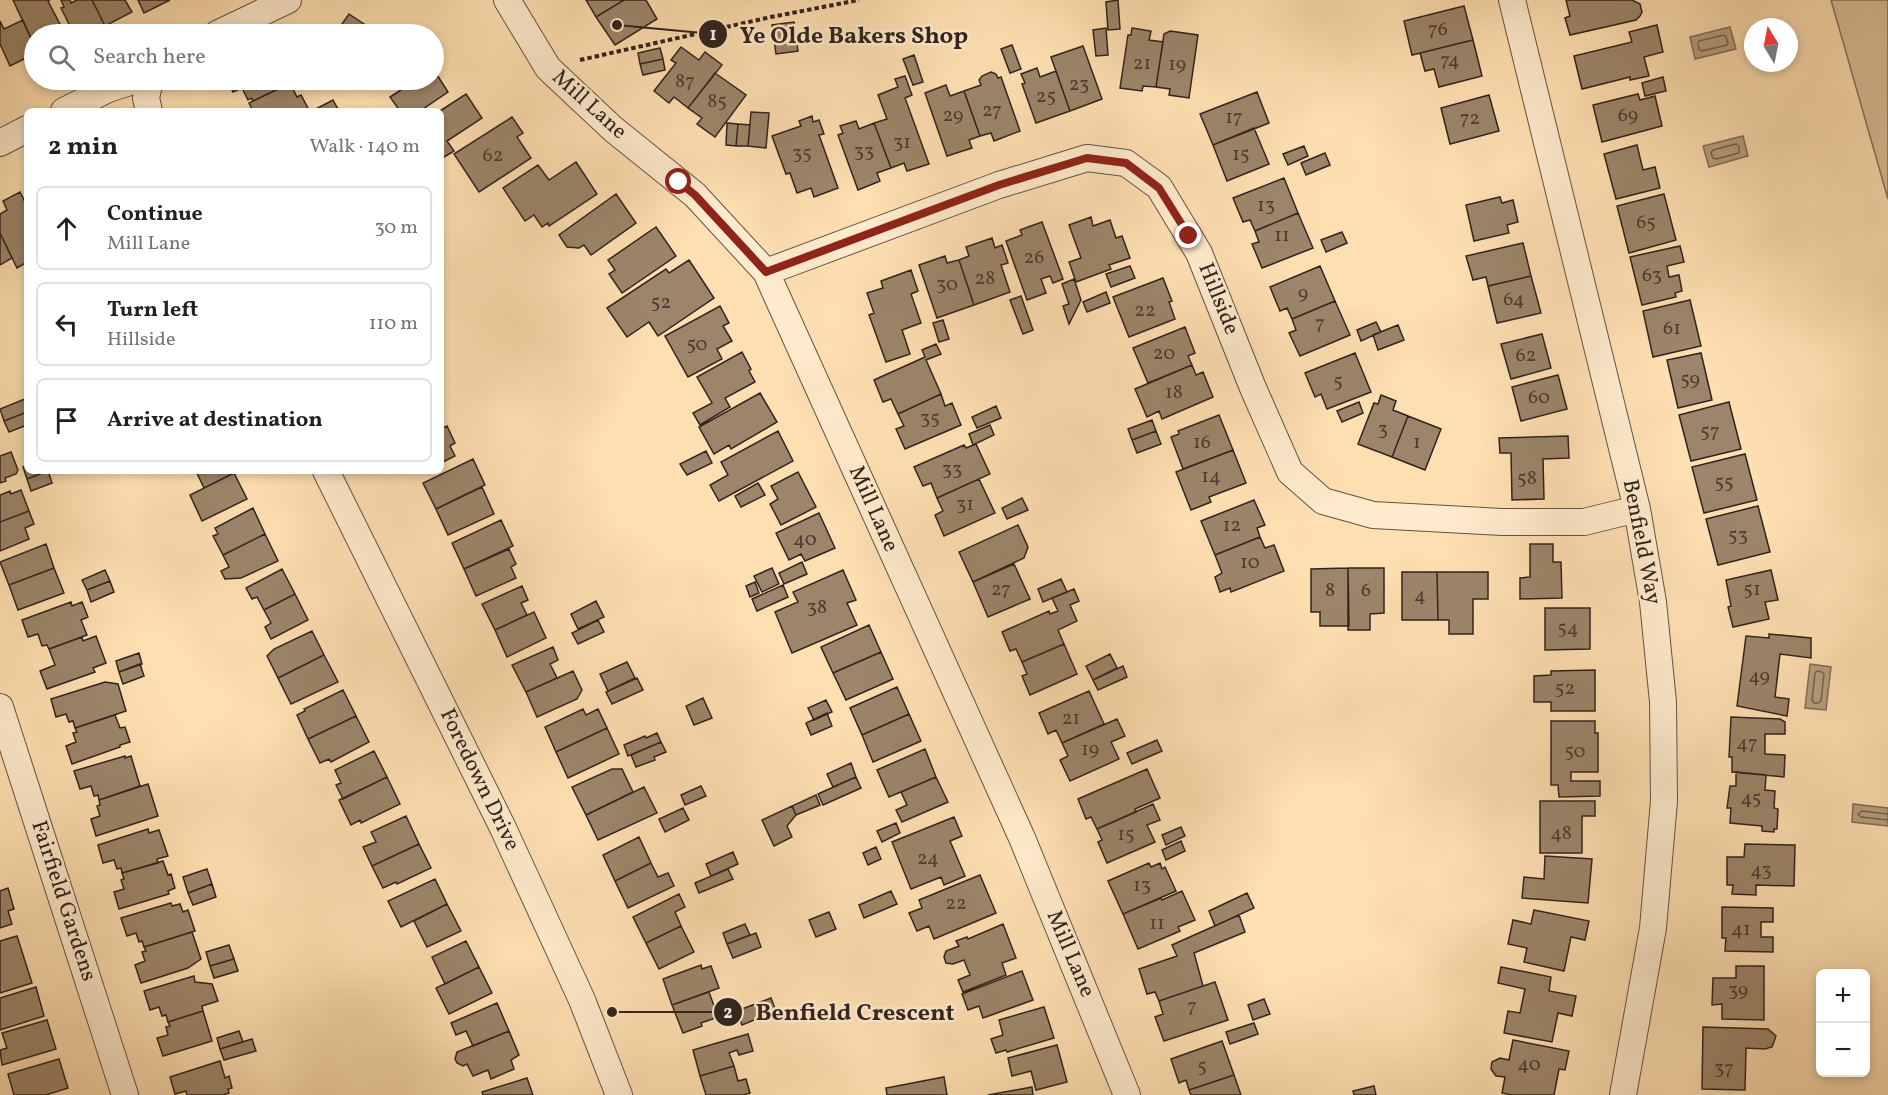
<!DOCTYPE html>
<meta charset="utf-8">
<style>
:root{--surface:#fff;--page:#f2f2f2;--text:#202124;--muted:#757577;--line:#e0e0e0}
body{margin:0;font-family:Vollkorn,serif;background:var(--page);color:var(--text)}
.controls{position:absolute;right:18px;bottom:18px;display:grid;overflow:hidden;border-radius:9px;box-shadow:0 3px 9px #0003}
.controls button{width:54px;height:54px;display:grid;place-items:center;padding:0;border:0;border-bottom:2px solid var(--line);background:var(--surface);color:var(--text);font:30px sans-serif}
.compass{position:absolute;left:1744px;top:18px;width:54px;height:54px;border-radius:50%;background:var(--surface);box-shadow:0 3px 9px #0003;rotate:350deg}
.stop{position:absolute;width:18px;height:18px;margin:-14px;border:4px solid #8f2418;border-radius:50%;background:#fff}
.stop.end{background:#8f2418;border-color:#fff;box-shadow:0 2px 6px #0008}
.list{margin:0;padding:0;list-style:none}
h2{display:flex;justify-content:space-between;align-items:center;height:78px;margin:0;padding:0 24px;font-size:26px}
h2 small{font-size:20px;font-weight:400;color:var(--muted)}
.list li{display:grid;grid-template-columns:39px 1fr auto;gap:18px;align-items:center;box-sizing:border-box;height:84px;margin:0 12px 12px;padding:0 12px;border:2px solid var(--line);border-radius:9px}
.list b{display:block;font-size:22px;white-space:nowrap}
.list p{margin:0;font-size:20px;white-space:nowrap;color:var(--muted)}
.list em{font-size:20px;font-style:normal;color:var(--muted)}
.icon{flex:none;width:33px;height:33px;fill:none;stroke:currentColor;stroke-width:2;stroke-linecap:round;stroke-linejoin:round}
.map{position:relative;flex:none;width:1888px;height:1095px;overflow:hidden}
.search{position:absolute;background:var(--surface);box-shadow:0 3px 9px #0003;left:24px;top:24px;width:420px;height:66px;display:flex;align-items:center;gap:15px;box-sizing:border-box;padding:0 21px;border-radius:33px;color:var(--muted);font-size:22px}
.panel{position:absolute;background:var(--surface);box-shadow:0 3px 9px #0003;left:24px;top:108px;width:420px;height:366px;border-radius:9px}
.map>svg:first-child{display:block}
.green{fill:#dbbf98;stroke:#86715a;stroke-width:1.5}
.water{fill:#b89f7f;stroke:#826d58;stroke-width:1.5}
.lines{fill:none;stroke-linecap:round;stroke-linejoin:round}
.shore{stroke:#74614e;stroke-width:1.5}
.building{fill:#9c856a;stroke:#31231d;stroke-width:1.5}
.minor-casing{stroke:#645242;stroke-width:28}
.path{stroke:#31231d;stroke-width:4;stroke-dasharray:4.5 3;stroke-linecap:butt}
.minor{stroke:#feeacc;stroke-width:26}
.route{stroke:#8f2418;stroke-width:8}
.labels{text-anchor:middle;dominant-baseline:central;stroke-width:5;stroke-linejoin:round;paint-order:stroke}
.number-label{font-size:20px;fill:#4c3c30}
.street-label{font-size:22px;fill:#31231d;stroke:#feeacc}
.leader{fill:none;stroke:#31231d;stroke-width:2}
.callout-dot{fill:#31231d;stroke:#feeacc;stroke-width:2}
.mark-label{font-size:18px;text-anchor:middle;font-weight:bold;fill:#fff}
.callout-label{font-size:24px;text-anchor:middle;font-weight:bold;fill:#31231d;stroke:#feeacc;stroke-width:5;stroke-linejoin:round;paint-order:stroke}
</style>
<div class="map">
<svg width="1888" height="1095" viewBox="0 0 1888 1095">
<rect width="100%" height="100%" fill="#fedfb1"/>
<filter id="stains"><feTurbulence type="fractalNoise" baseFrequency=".00333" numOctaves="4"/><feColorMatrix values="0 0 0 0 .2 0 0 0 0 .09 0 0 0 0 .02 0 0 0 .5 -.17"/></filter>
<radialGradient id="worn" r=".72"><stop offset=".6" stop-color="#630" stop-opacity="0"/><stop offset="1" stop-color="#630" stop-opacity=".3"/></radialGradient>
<path class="green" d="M 1831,0 L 1888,0 L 1888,199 Z"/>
<path class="water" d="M 1730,27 L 1736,49 L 1695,59 L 1690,37 Z
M 1743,136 L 1748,156 L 1709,167 L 1703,146 Z
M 1810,664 L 1831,667 L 1826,710 L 1805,708 Z
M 1853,804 L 1888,808 L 1888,826 L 1852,822 Z"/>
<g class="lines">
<path class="shore" d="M 1724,35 L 1726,37 L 1728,43 L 1727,45 L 1702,51 L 1699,49 L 1698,44 L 1699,41 Z
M 1736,144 L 1739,146 L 1739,153 L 1716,159 L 1713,158 L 1711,153 L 1713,150 Z
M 1817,671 L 1822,672 L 1824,674 L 1821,701 L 1818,703 L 1814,703 L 1812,700 L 1815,673 Z
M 1888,814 L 1862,811 L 1858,814 L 1861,817 L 1888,820"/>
</g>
<path class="building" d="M 13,0 L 50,0 L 48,1 L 65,34 L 34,34 L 34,45 Z
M 61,0 L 70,0 L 71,3 L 77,0 L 92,0 L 105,26 L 89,34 L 74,34 L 61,8 L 64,7 Z
M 92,0 L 125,0 L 132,12 L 105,26 Z
M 138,0 L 170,0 L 144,13 Z
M 586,0 L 624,0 L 596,17 Z
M 624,0 L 646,0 L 657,19 L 615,45 L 596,17 Z
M 1118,0 L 1120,29 L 1108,30 L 1106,2 Z
M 1566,0 L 1632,0 L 1640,4 L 1642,12 L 1640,16 L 1636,20 L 1570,35 L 1565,18 L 1570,16 Z
M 1464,6 L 1473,40 L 1412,55 L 1404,21 Z
M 349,14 L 379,34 L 335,34 Z
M 23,20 L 34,45 L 34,54 L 10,66 L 0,44 L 0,21 L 4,29 Z
M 794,22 L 798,51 L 776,54 L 772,25 Z
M 1657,25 L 1663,52 L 1644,57 L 1649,76 L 1630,80 L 1630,77 L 1582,89 L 1574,56 L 1632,42 L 1629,32 Z
M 1106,28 L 1108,55 L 1096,56 L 1093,30 Z
M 1132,28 L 1151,31 L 1149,40 L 1163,42 L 1156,87 L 1143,86 L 1142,91 L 1120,88 L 1128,35 L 1131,35 Z
M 1170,31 L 1198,35 L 1189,98 L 1169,95 L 1170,89 L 1156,87 L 1164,34 Z
M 1473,40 L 1482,76 L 1439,87 L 1434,69 L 1425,71 L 1420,53 Z
M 1012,45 L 1021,69 L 1010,73 L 1001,49 Z
M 1083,46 L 1102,99 L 1070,111 L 1051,57 Z
M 681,47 L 699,60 L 705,52 L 722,65 L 688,108 L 674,97 L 669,103 L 654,91 L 676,63 L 671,60 Z
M 660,48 L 663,59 L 640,64 L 638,53 Z
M 914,55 L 923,82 L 913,85 L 903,59 Z
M 663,59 L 665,70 L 643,75 L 640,64 Z
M 1037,68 L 1040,77 L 1056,71 L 1070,111 L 1036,123 L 1022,84 L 1025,83 L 1021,74 Z
M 434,70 L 448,92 L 420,111 L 400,111 L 390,97 L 416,80 L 434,80 Z
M 991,72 L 996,74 L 998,78 L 1001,77 L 1020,131 L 994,141 L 991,133 L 980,136 L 964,91 L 981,85 L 979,80 L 982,76 Z
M 715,73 L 746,95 L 715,137 L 697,124 L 702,118 L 688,108 Z
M 905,76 L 912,95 L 905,98 L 929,164 L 907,171 L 904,163 L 891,168 L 874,123 L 887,119 L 878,95 L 898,87 L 895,79 Z
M 1663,77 L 1666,91 L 1645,96 L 1642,83 Z
M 227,80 L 289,80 L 285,82 L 287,85 L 253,101 L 251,98 L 248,100 L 242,88 L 233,92 Z
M 290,83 L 297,97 L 301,95 L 309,110 L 253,111 L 249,103 Z
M 946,85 L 950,96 L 964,91 L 980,136 L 969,140 L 972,148 L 947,156 L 925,93 Z
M 1257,92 L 1269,123 L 1213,145 L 1200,114 Z
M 466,94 L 482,118 L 447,141 L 454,151 L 441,159 L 440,111 Z
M 1638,94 L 1640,100 L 1655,96 L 1662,126 L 1602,142 L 1593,105 Z
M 1489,95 L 1499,131 L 1450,144 L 1441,108 Z
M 333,100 L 339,111 L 312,111 Z
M 751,112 L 769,113 L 766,148 L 748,146 Z
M 812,116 L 813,122 L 819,120 L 824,134 L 819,135 L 838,188 L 814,197 L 811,188 L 797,193 L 790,173 L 786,174 L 772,136 L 801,126 L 799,121 Z
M 512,117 L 523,133 L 517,137 L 531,158 L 479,192 L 454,154 Z
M 856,121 L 859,129 L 874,123 L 891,168 L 877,173 L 880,181 L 858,190 L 838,135 L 843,133 L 840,126 Z
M 727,123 L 738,124 L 736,146 L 726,145 Z
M 738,124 L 750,125 L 748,146 L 736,146 Z
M 1254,128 L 1269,164 L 1227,181 L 1213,145 Z
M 1637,145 L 1643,170 L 1655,167 L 1660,188 L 1616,199 L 1604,154 Z
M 1304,146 L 1308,156 L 1288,165 L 1283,154 Z
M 1325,153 L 1330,165 L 1306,175 L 1301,163 Z
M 576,162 L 597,194 L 549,226 L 548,223 L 542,227 L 534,215 L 525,221 L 503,188 L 538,165 L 549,180 Z
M 1284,178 L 1298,213 L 1255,231 L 1250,220 L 1243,222 L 1233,198 Z
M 20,192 L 27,206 L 27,262 L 17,268 L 0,233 L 0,214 L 7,210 L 3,201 Z
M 616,194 L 636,223 L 591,255 L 584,245 L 579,248 L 567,247 L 559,235 Z
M 1664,194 L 1676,240 L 1629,253 L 1617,206 Z
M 1500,197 L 1502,203 L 1513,200 L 1518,222 L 1507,225 L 1509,233 L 1474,241 L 1466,205 Z
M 1298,213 L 1313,248 L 1262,268 L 1252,244 L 1259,242 L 1255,231 Z
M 1091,217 L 1093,226 L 1110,220 L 1116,238 L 1122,236 L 1130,258 L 1109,265 L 1111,269 L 1076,282 L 1069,262 L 1081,258 L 1069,225 Z
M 1042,222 L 1063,279 L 1053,283 L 1050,276 L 1041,279 L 1046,293 L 1027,300 L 1006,241 L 1022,235 L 1020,230 Z
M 656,227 L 676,256 L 622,293 L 609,274 L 615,270 L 608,260 Z
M 1342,232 L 1347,243 L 1326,252 L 1321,240 Z
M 0,233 L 12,258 L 0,265 Z
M 992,238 L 995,248 L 1002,245 L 1008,263 L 1001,265 L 1010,292 L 974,305 L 959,260 L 969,256 L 966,247 Z
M 1523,243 L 1531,276 L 1488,286 L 1486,277 L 1473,280 L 1466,256 Z
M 1680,246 L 1684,262 L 1667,266 L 1669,277 L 1679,275 L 1682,291 L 1675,293 L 1676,297 L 1642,305 L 1630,257 Z
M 945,256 L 947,263 L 959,260 L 974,305 L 937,318 L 919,265 Z
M 689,260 L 714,298 L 658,336 L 649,322 L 627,337 L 607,308 L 666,269 L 669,273 Z
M 1130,266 L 1135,278 L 1111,287 L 1106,274 Z
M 1320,266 L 1335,301 L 1292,319 L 1287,308 L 1280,311 L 1270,287 Z
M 911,270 L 918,291 L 911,294 L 921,323 L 902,330 L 910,354 L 886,362 L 869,315 L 874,313 L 867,293 L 883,288 L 881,281 Z
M 1531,276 L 1541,313 L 1497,323 L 1488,286 Z
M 1163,278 L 1172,301 L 1169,302 L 1175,319 L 1129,337 L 1113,297 Z
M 1074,279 L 1081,300 L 1069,324 L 1063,306 L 1069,304 L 1062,284 Z
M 1106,292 L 1110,303 L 1087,312 L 1083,302 Z
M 1021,296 L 1033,330 L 1023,334 L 1010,300 Z
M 1690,300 L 1701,346 L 1653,357 L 1643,311 Z
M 1335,301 L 1350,335 L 1300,356 L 1289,333 L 1296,330 L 1292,319 Z
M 720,306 L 729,323 L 723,326 L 732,341 L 717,349 L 722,359 L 688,377 L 665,336 Z
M 943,320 L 949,339 L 939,342 L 933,323 Z
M 1376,322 L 1381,332 L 1361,341 L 1357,330 Z
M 1398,325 L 1404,340 L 1378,350 L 1373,335 Z
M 1185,327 L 1195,353 L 1188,356 L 1192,365 L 1148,383 L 1133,348 Z
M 1542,334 L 1551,368 L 1511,379 L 1501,344 Z
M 936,344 L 941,354 L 926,360 L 941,394 L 898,414 L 891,399 L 883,402 L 874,380 L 925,357 L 922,350 Z
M 742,352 L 751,369 L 749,371 L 755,382 L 725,398 L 730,407 L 700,425 L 693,413 L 712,403 L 697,377 Z
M 1355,353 L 1371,392 L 1327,409 L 1321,394 L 1315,397 L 1305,373 Z
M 1701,353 L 1712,400 L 1678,408 L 1667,360 Z
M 1192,365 L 1196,375 L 1203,372 L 1213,397 L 1162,419 L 1159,411 L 1147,417 L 1135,389 Z
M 1558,375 L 1567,409 L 1521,421 L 1512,387 Z
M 760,393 L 777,422 L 731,449 L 729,445 L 714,454 L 699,427 Z
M 941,394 L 945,406 L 952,403 L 961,425 L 905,449 L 896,429 L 904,426 L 898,414 Z
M 1381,395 L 1396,401 L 1393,410 L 1408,416 L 1392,457 L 1358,444 L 1374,403 L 1378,404 Z
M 27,398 L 27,412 L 4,421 L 0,409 Z
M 1359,402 L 1363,413 L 1342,422 L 1337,411 Z
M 1729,402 L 1741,449 L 1691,461 L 1679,415 Z
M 996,406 L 1001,418 L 977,428 L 972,417 Z
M 27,412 L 27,425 L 9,432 L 4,421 Z
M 1219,415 L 1233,450 L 1183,469 L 1171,437 L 1179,434 L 1178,431 Z
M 1408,416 L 1441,429 L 1425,470 L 1392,457 Z
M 1152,420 L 1156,431 L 1132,440 L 1128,429 Z
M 990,425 L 994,435 L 973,445 L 969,434 Z
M 447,426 L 455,443 L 450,446 L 455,456 L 441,463 L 441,429 Z
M 778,431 L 793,461 L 719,501 L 710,485 L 728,475 L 721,462 Z
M 1156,431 L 1161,444 L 1137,453 L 1132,440 Z
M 1568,436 L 1569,458 L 1543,459 L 1544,499 L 1512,500 L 1511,453 L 1500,453 L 1499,438 Z
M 976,444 L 990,474 L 937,498 L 931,483 L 923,486 L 914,467 L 964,445 L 966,448 Z
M 1233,450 L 1246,483 L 1209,497 L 1211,502 L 1191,510 L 1176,472 Z
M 706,451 L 712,463 L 687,475 L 680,464 Z
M 11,452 L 18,470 L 16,474 L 5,478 L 6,481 L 0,483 L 0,456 Z
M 1745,454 L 1757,500 L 1704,513 L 1692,467 Z
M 473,459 L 485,485 L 436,509 L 423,483 Z
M 27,465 L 27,471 L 48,471 L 27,479 L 23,467 Z
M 48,471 L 52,483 L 31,491 L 27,479 Z
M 196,471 L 233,471 L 234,473 L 204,488 Z
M 798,472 L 816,507 L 781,525 L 770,504 L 778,499 L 771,486 Z
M 234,473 L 247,499 L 202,521 L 190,495 Z
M 979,479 L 995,513 L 944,536 L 935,515 L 943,511 L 937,498 Z
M 758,483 L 765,495 L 741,507 L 735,496 Z
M 482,487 L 494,514 L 448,535 L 436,509 Z
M 21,490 L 29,511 L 0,522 L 0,495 L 10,491 L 11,494 Z
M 1022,498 L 1028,510 L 1007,519 L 1002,508 Z
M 1254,500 L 1265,525 L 1257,528 L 1260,537 L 1215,555 L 1201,521 Z
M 1758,506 L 1770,552 L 1718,565 L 1706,519 Z
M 253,508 L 265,534 L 223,555 L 213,536 L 218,534 L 215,528 Z
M 29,511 L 34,524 L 25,528 L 29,539 L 0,551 L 0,522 Z
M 819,513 L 835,548 L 805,561 L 801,554 L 789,560 L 776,533 Z
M 501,520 L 513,546 L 464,569 L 452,543 Z
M 1018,525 L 1028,547 L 1024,558 L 973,582 L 959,552 Z
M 265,534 L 278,561 L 241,578 L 225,579 L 221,571 L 229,567 L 223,555 Z
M 1260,537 L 1265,548 L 1274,545 L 1284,571 L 1231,592 L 1230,588 L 1220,592 L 1215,577 L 1222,573 L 1215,555 Z
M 46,544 L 54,568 L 9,585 L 0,562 Z
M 1530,544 L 1553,544 L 1553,562 L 1561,562 L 1562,598 L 1520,599 L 1520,578 L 1530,577 Z
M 509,549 L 516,564 L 511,567 L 516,578 L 476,596 L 464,569 Z
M 802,562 L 807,574 L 784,584 L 779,573 Z
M 1014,564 L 1030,599 L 988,617 L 973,582 Z
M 54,568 L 64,593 L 18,610 L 9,585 Z
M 772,568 L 779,584 L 762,592 L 754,576 Z
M 1348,568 L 1349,626 L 1320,626 L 1320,612 L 1311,612 L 1311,569 Z
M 1348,568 L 1384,568 L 1384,613 L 1370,614 L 1370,630 L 1348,630 Z
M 282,569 L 295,594 L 264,610 L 257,597 L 252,599 L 246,588 Z
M 105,570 L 110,581 L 87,590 L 82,580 Z
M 843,570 L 856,600 L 847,603 L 857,625 L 792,653 L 775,612 L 798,602 L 793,592 Z
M 1771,570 L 1778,600 L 1765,602 L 1769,619 L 1733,627 L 1728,607 L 1731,606 L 1726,580 Z
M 1402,572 L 1437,572 L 1438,620 L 1402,620 Z
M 1437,572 L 1488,572 L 1488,599 L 1473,599 L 1473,634 L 1449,634 L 1449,620 L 1438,620 Z
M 1061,579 L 1067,592 L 1043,602 L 1038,589 Z
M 110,581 L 114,592 L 91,602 L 87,590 Z
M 755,582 L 759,593 L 750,597 L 746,586 Z
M 783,585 L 788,597 L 757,611 L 752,599 Z
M 522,586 L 528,600 L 521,603 L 527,615 L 495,630 L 482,604 Z
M 1074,589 L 1079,601 L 1070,605 L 1077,621 L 1058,630 L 1064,644 L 1022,662 L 1016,649 L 1010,651 L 1002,632 L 1049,611 L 1050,614 L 1058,611 L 1052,598 Z
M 295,594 L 308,620 L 271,639 L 265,627 L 271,623 L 264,610 Z
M 596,601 L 604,617 L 578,629 L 571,614 Z
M 71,602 L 72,606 L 82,602 L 88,617 L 81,620 L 87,635 L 49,649 L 47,645 L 42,646 L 38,634 L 28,637 L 22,620 Z
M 1545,608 L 1590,608 L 1590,649 L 1545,650 Z
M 534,612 L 546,638 L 507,657 L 495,630 Z
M 598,620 L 604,632 L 578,644 L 572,633 Z
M 869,625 L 881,652 L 833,673 L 821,647 Z
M 312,631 L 324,655 L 278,678 L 267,656 L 274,649 Z
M 1769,634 L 1811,638 L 1811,658 L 1780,654 L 1775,697 L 1789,699 L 1787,716 L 1737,706 L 1746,636 L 1769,638 Z
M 96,636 L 106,663 L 93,668 L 95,672 L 47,689 L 40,671 L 55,665 L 49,649 L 82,637 L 83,641 Z
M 1064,644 L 1077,674 L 1030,695 L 1022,676 L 1027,674 L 1022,662 Z
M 553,647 L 558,660 L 550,664 L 557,678 L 526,692 L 512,665 Z
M 881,652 L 893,679 L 846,700 L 833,673 Z
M 139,653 L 142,664 L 119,672 L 116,661 Z
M 1110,654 L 1117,668 L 1093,680 L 1086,666 Z
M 324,655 L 338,682 L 291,704 L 278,678 Z
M 627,662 L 635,678 L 608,691 L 600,674 Z
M 140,664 L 144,676 L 123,684 L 119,672 Z
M 1123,666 L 1127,677 L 1098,690 L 1093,680 Z
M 1595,670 L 1595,711 L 1551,711 L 1551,702 L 1534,702 L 1534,676 L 1551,675 L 1551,671 Z
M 573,671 L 582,690 L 577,699 L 537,717 L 526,692 Z
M 637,678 L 643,690 L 612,704 L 606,692 Z
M 105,682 L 118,684 L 126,711 L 75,728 L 73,721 L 69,722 L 66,714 L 56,717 L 51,699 Z
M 897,687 L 909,714 L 862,735 L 850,708 Z
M 343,690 L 356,716 L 308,739 L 297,715 L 305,711 L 304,709 Z
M 1089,691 L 1104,724 L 1062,743 L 1056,730 L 1048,734 L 1039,713 Z
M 703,698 L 712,718 L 694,725 L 686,706 Z
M 826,700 L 832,712 L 814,720 L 808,708 Z
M 583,709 L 586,715 L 598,709 L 607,728 L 556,752 L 545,727 Z
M 827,713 L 832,726 L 811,735 L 806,723 Z
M 909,714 L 921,741 L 873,762 L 862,735 Z
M 115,715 L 120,728 L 125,727 L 130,742 L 120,745 L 120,747 L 72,764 L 66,746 L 76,742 L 73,733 L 77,732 L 75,728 Z
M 356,716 L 369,742 L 331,762 L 329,759 L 320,763 L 308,739 Z
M 1731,717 L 1780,719 L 1785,722 L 1785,734 L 1765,734 L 1765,754 L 1785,755 L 1784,777 L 1732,772 L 1732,757 L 1729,757 Z
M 1117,719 L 1125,736 L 1111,742 L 1119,759 L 1070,781 L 1060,760 L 1068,756 L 1062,743 Z
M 1551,721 L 1595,721 L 1595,733 L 1598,733 L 1598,772 L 1571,772 L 1571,781 L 1600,781 L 1600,796 L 1559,797 L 1558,785 L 1551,785 Z
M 607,728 L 619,754 L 568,778 L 556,752 Z
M 657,733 L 661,742 L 628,756 L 624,745 L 645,736 L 646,738 Z
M 1157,740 L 1162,751 L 1132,764 L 1127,753 Z
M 661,742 L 666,752 L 654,757 L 655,760 L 636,767 L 631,755 Z
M 925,749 L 936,777 L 889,797 L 877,770 Z
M 374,751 L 387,777 L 343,799 L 336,785 L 341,783 L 335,770 Z
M 125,756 L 125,758 L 131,756 L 140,786 L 99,800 L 98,795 L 94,796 L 91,786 L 80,789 L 74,771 Z
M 851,763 L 856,777 L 833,787 L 827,774 Z
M 612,769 L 622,769 L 633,792 L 586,815 L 572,787 Z
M 1147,769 L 1160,798 L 1135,809 L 1136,812 L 1097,829 L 1091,817 L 1086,819 L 1078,799 Z
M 1736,772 L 1766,775 L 1765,790 L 1775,791 L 1774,808 L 1778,809 L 1777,829 L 1774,829 L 1774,832 L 1762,831 L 1762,826 L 1730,823 L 1731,808 L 1727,808 L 1730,786 L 1736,786 Z
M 387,777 L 400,804 L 361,823 L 360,820 L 351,825 L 339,800 Z
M 856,777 L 861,788 L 823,805 L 818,794 Z
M 936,777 L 948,802 L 902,822 L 896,810 L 907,805 L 901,792 Z
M 148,784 L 158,816 L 96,836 L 91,819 L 100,816 L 97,806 L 100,805 L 99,800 Z
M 701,786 L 706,796 L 685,805 L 681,795 Z
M 644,787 L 657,813 L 598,840 L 586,815 Z
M 816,795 L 820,805 L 796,815 L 792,806 Z
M 1540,801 L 1595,801 L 1595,816 L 1582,816 L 1582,853 L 1540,853 Z
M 1153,804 L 1160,820 L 1147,825 L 1155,842 L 1107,863 L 1098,842 L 1102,840 L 1097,829 Z
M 792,806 L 796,815 L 787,826 L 792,837 L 774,846 L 762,820 Z
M 683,808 L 689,820 L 665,832 L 659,819 Z
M 406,816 L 419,844 L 372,866 L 363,847 L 376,842 L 371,832 Z
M 954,817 L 962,836 L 950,841 L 965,876 L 944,885 L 941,877 L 911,889 L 892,842 Z
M 896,823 L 900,833 L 882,842 L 877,831 Z
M 1181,827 L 1185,836 L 1166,845 L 1162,835 Z
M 148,829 L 149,833 L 159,830 L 168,856 L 157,859 L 158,863 L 122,873 L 121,868 L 117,869 L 114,860 L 103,863 L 98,845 Z
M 639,837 L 651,863 L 615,881 L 603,855 Z
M 1181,841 L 1185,851 L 1166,860 L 1162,850 Z
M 419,844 L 431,868 L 397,884 L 396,882 L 383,888 L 372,866 Z
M 1745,844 L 1795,845 L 1794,886 L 1756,885 L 1756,895 L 1732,894 L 1733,885 L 1727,885 L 1727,857 L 1744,857 Z
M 876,847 L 881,859 L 868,865 L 863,853 Z
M 733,852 L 738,864 L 711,876 L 706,864 Z
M 1545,856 L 1592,859 L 1588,903 L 1522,898 L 1524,877 L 1544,879 Z
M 163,861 L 168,875 L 171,874 L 175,888 L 168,891 L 169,894 L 119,909 L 114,892 L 124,889 L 121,880 L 124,879 L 122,873 Z
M 651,863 L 658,877 L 668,873 L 674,886 L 628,908 L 615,881 Z
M 1149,863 L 1151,867 L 1160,863 L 1162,869 L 1165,867 L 1176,891 L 1123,914 L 1108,881 Z
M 207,869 L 212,884 L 188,893 L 183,877 Z
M 728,869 L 733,879 L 699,893 L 695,883 Z
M 980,875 L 996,913 L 934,939 L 929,926 L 917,931 L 909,913 L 922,908 L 919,900 Z
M 435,879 L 447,904 L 401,927 L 388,901 Z
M 212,884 L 216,897 L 193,905 L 188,893 Z
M 8,888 L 14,909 L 8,911 L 12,924 L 0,928 L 0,891 Z
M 891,891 L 897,904 L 864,918 L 859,905 Z
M 1182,891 L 1195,920 L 1178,927 L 1180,931 L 1138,949 L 1123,914 L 1161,898 L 1162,900 Z
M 1247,893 L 1254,908 L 1215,926 L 1209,911 Z
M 679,894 L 685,907 L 675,912 L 681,926 L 646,943 L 633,917 Z
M 171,903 L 172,906 L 180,904 L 183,912 L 188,910 L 195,931 L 144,947 L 142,941 L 139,942 L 136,933 L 127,936 L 121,918 Z
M 447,904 L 461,931 L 427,947 L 414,921 Z
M 1722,907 L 1773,908 L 1773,922 L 1761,922 L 1761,937 L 1773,937 L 1773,952 L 1725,951 L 1726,938 L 1722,938 Z
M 1534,910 L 1589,921 L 1585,940 L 1571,937 L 1564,971 L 1524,962 L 1527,948 L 1508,944 L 1513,920 L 1531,924 Z
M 829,912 L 836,929 L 816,937 L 809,920 Z
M 1239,915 L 1245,932 L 1194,953 L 1203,986 L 1159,1001 L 1155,992 L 1147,994 L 1139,969 L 1177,956 L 1172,945 Z
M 745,924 L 750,935 L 727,944 L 723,933 Z
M 1003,924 L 1016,958 L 1002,963 L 1006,975 L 963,992 L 958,980 L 970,975 L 964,960 L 953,964 L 946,963 L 944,957 L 946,951 L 959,946 L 956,941 L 967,937 L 968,939 Z
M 681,926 L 694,952 L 659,969 L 646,943 Z
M 192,932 L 201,959 L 188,968 L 141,983 L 135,965 L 145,961 L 142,952 L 146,951 L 144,947 Z
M 756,933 L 761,947 L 733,958 L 727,944 Z
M 17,936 L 32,983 L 0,993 L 0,941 Z
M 466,941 L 479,967 L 445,984 L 432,957 Z
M 229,945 L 234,959 L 210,966 L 206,952 Z
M 234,959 L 238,971 L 214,978 L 210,966 Z
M 701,965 L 702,969 L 711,966 L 719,988 L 672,1005 L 663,979 Z
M 1736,966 L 1764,966 L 1764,1020 L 1722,1019 L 1722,1004 L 1712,1005 L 1713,978 L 1736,978 Z
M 479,967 L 492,993 L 449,1014 L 436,988 Z
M 1501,967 L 1551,977 L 1549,991 L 1576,996 L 1572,1016 L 1558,1013 L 1552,1042 L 1504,1033 L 1508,1011 L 1520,1013 L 1525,989 L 1498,983 Z
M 1022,971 L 1033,1000 L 983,1018 L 979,1006 L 968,1010 L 962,994 Z
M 194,976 L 195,982 L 212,984 L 218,1001 L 202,1006 L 203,1011 L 168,1022 L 166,1015 L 162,1016 L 159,1007 L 150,1010 L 144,991 Z
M 1215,982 L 1228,1020 L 1164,1041 L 1155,1017 L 1163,1014 L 1159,1001 Z
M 36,987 L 44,1016 L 0,1030 L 0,998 Z
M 709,992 L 718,1017 L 701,1023 L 702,1026 L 683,1033 L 672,1005 Z
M 771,998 L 776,1011 L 742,1025 L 737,1011 Z
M 1264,999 L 1270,1014 L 1253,1020 L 1248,1005 Z
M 497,1003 L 509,1031 L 473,1046 L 466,1031 L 456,1035 L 451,1023 Z
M 1044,1007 L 1054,1038 L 1007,1052 L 1006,1050 L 996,1053 L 991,1039 L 1003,1035 L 999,1020 Z
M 203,1011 L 212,1041 L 163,1056 L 157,1038 L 168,1035 L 166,1027 L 170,1026 L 168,1022 Z
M 47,1020 L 56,1049 L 2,1065 L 0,1050 L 7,1048 L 2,1033 Z
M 1254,1023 L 1258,1034 L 1230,1044 L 1226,1032 Z
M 1703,1027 L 1768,1029 L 1776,1036 L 1772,1047 L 1765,1049 L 1746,1048 L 1745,1090 L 1702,1089 Z
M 239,1031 L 243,1042 L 220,1049 L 217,1038 Z
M 509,1031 L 519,1055 L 511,1060 L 514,1069 L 491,1079 L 488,1070 L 473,1076 L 467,1064 L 463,1066 L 457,1063 L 455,1059 L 457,1052 Z
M 748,1034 L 753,1051 L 739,1055 L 737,1050 L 729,1053 L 734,1066 L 700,1076 L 693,1050 Z
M 252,1039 L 256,1051 L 224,1060 L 220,1049 Z
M 1513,1040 L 1569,1051 L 1565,1070 L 1559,1069 L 1554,1095 L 1512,1095 L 1502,1093 L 1505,1077 L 1496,1076 L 1491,1069 L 1492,1062 L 1500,1058 L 1509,1060 Z
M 1222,1041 L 1234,1075 L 1189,1090 L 1186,1080 L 1179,1083 L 1171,1059 Z
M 1057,1045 L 1067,1082 L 1036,1090 L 1031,1071 L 1012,1076 L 1008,1058 Z
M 59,1059 L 68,1088 L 46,1095 L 14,1095 L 8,1074 Z
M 220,1061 L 225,1078 L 229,1076 L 232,1088 L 228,1089 L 229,1093 L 223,1095 L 187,1095 L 186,1091 L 175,1094 L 170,1077 Z
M 734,1066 L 738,1081 L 746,1079 L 750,1093 L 743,1095 L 706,1095 L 700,1076 Z
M 1234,1075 L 1241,1095 L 1191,1095 L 1189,1090 Z
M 944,1077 L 947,1095 L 887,1095 L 886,1088 Z
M 527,1078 L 533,1095 L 483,1095 L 482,1092 Z
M 1374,1086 L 1376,1095 L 1354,1095 L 1353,1091 Z
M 1032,1087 L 1033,1095 L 988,1095 Z"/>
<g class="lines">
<g class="minor-casing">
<path id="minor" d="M 507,0 L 548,68 L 613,129 L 695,195 L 766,272 L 1022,838 L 1127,1095
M 1512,0 L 1637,509 L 1653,602 L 1663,702 L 1664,801 L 1653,928 L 1623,1095
M 217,34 L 288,0
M 64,111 L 108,89 L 136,80
M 149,111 L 146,98 L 150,80
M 0,143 L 27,129
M 766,272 L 999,185 L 1087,158 L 1126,163 L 1159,187 L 1199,253 L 1253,388 L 1290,472 L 1323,501 L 1373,515 L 1502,522 L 1584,522 L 1637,509
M 326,471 L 503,828 L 582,1000 L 619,1095
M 0,707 L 125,1095"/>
</g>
<path class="path" d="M 580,60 L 771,17 L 859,0"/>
<use href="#minor" class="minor"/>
</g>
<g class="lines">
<path class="route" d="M 679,182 L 695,195 L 766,272 L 999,185 L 1087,158 L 1126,163 L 1159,188 L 1189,236"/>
</g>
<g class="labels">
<g class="number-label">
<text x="1438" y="30">76</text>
<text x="1450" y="61">74</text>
<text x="1142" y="64">21</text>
<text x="1177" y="65">19</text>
<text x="685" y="82">87</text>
<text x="1079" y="85">23</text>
<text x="1046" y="97">25</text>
<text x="717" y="102">85</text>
<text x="992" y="111">27</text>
<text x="953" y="116">29</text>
<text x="1628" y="116">69</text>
<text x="1234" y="118">17</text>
<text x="1470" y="119">72</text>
<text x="902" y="143">31</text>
<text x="864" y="152">33</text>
<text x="802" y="154">35</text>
<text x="1241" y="155">15</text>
<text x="493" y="156">62</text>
<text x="1266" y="206">13</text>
<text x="1646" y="223">65</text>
<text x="1282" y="236">11</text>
<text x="1034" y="258">26</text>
<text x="1652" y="276">63</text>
<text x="985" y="279">28</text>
<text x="947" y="285">30</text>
<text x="1303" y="294">9</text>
<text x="1514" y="300">64</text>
<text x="661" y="303">52</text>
<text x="1145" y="311">22</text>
<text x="1320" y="324">7</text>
<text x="1672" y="329">61</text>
<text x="697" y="345">50</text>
<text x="1164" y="354">20</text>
<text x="1526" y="356">62</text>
<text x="1690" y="380">59</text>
<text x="1338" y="382">5</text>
<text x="1174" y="393">18</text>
<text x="1539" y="398">60</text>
<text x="930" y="419">35</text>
<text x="1383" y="430">3</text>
<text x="1710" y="432">57</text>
<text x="1202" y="443">16</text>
<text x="1417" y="443">1</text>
<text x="952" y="470">33</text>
<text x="1211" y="477">14</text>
<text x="1527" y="479">58</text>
<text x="1724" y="483">55</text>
<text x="965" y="505">31</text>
<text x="1232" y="526">12</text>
<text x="1738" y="536">53</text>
<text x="805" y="540">40</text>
<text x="1250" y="563">10</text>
<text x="1001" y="590">27</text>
<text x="1752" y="590">51</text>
<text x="1330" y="591">8</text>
<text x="1366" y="591">6</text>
<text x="1420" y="596">4</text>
<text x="817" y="608">38</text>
<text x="1568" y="629">54</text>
<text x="1759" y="677">49</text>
<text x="1565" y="689">52</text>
<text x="1071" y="719">21</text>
<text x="1747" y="744">47</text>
<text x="1090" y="750">19</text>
<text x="1575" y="752">50</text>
<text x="1751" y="799">45</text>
<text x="1561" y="834">48</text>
<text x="1126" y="835">15</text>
<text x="928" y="859">24</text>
<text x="1761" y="871">43</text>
<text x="1142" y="886">13</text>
<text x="956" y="904">22</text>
<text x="1157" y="924">11</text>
<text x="1741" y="930">41</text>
<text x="1738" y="991">39</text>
<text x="1192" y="1007">7</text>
<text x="1529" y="1065">40</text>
<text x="1202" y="1067">5</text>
<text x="1724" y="1069">37</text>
</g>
<g class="street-label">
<text transform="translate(589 105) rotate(42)">Mill Lane</text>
<text transform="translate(1218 299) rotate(68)">Hillside</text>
<text transform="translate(873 509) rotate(66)">Mill Lane</text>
<text transform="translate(1641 542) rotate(79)">Benfield Way</text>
<text transform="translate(479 780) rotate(64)">Foredown Drive</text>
<text transform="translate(63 901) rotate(72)">Fairfield Gardens</text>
<text transform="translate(1070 954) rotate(67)">Mill Lane</text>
</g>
</g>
<path class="leader" d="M617 25L713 34M612 1012L728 1012"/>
<g class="callout-dot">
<circle cx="617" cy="25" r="6"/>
<circle cx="612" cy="1012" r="6"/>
<circle cx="713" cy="34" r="15"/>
<circle cx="728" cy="1012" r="15"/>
</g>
<g class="mark-label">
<text x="713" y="40">1</text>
<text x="728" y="1018">2</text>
</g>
<g class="callout-label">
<text x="854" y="43">Ye Olde Bakers Shop</text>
<text x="855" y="1020">Benfield Crescent</text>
</g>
<rect width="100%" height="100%" filter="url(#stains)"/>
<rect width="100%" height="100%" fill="url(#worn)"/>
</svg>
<div class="controls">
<button>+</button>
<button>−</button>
</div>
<svg class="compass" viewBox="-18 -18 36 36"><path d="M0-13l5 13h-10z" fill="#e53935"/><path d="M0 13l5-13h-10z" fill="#757577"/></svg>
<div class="stop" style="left:679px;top:182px"></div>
<div class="stop end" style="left:1189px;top:236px"></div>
<div class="search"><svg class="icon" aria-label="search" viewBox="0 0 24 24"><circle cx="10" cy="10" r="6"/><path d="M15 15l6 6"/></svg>Search here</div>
<section class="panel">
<h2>2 min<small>Walk · 140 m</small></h2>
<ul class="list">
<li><svg class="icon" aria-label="ahead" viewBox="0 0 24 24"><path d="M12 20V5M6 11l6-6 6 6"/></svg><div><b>Continue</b><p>Mill Lane</p></div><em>30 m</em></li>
<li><svg class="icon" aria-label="left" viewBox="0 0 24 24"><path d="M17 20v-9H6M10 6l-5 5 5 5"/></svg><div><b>Turn left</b><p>Hillside</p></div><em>110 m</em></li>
<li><svg class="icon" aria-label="arrive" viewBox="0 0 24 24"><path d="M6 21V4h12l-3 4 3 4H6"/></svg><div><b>Arrive at destination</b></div></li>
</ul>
</section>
</div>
